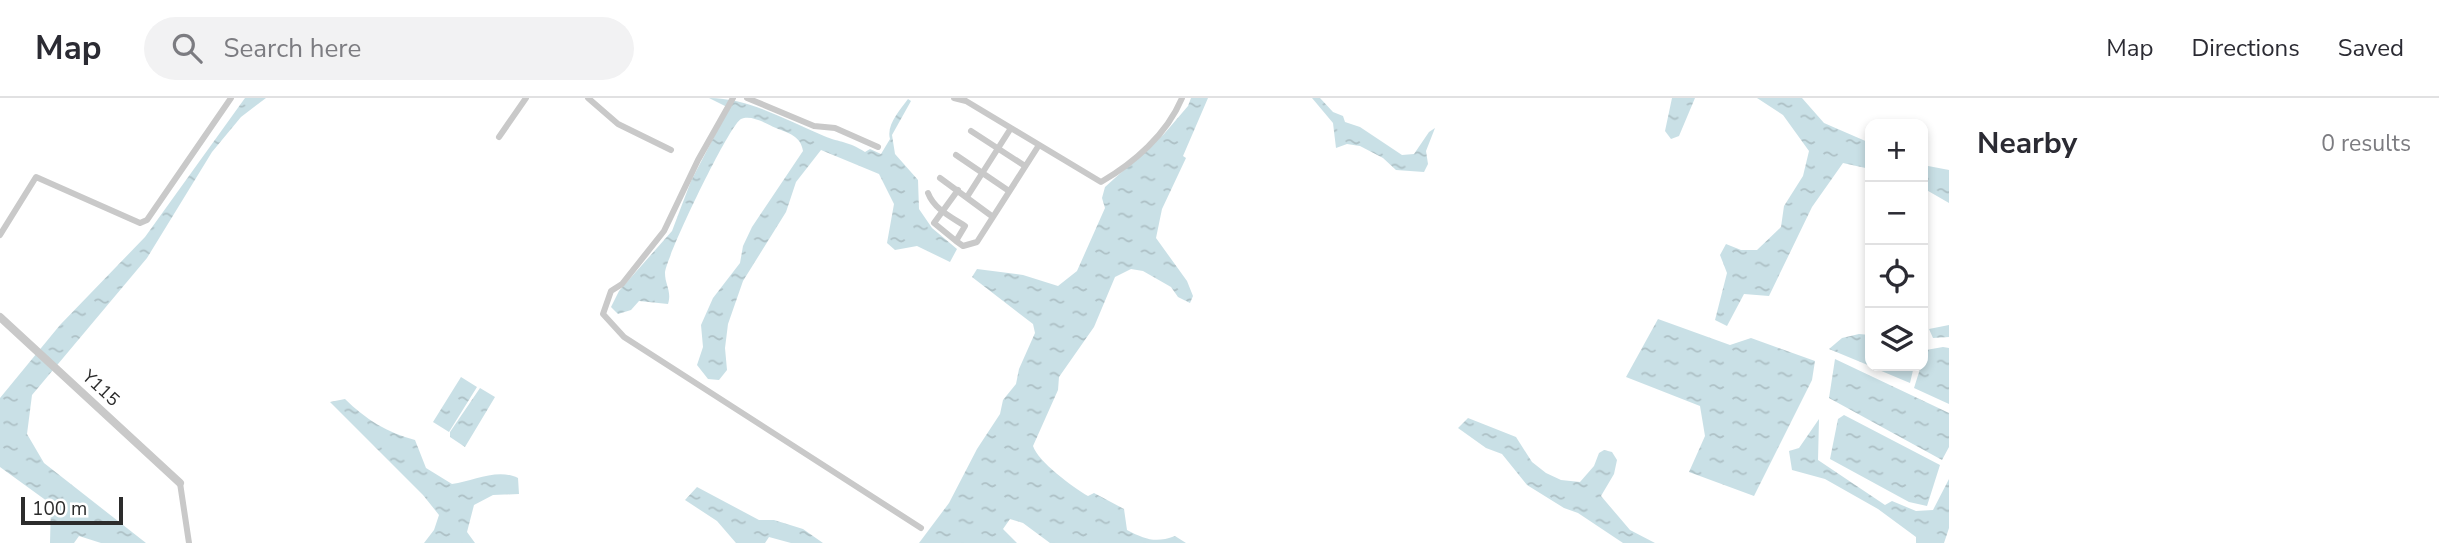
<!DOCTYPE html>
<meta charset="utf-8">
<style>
:root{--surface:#fff;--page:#f2f2f3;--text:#2b2b33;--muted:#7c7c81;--line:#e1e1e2}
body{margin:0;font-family:"Nunito Sans",sans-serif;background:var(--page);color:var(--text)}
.controls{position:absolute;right:21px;top:21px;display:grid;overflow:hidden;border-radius:14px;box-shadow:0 4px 10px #0003}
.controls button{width:63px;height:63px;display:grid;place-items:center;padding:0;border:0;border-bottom:2px solid var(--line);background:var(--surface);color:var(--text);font:35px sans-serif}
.scale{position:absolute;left:21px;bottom:18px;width:102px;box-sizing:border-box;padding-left:7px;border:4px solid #2c2c2c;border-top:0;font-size:19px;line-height:24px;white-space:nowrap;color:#2c2c2c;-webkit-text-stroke:5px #fff;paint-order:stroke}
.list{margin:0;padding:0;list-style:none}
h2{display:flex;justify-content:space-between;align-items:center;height:91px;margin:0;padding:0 28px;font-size:30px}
h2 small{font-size:23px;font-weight:400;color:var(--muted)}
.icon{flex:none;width:38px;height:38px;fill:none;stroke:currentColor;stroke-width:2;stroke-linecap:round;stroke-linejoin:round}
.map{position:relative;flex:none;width:1949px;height:445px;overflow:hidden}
header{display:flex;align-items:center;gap:42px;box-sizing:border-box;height:98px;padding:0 35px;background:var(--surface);border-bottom:2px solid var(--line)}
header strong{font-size:33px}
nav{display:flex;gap:38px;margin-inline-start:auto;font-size:24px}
.search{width:490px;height:63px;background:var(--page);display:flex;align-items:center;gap:18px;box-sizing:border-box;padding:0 24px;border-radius:38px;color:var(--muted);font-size:26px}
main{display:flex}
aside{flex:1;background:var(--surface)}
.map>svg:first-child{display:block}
.water{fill:url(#water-ripples)}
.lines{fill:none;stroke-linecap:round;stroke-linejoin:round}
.minor{stroke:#c9c9c9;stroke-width:6}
.tertiary{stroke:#c9c9c9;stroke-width:8}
.labels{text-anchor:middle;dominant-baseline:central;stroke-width:7;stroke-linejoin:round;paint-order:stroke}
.street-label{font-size:18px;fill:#2c2c2c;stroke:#fff}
</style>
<header>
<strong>Map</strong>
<div class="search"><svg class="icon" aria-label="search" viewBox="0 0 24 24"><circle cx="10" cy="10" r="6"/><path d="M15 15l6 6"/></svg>Search here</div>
<nav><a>Map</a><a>Directions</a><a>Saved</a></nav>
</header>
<main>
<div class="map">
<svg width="1949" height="445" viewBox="0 0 1949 445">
<defs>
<pattern id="water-ripples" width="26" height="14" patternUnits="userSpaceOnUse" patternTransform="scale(1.75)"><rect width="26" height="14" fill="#c9e0e6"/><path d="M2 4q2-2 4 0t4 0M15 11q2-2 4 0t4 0" fill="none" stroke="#adc0c5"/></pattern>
</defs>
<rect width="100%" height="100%" fill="#fff"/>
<path class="water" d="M 245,0 L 266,0 L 241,19 L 212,54 L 147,160 L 32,297 L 27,336 L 44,365 L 146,445 L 101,445 L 79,438 L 74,445 L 50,445 L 51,406 L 0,369 L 0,300 L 60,227 L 145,139 Z
M 709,0 C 750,0 787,23 824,38 C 841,45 848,43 865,54 L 870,51 L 881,56 L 890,41 C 886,27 900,12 908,1 L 911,3 L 892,37 L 895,56 L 918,82 L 919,111 L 932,130 L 957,151 L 950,164 L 917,148 L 895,152 L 887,145 L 894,106 L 879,76 L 821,52 L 796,84 L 786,114 L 743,183 L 728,226 L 725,250 L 727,272 L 719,282 L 708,281 L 697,267 L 703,249 L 701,227 L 713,200 L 740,165 L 743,148 L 752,129 L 803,53 C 801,38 788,35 776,30 C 767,26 751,16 741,21 C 729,27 665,161 665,175 C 665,187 672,193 668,206 L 639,203 L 631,212 L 618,216 L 611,209 L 619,193 L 672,133 L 691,83 L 729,10 Z
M 1191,0 L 1208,0 L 1183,58 L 1186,60 L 1162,111 L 1156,140 L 1187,183 L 1193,198 L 1190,205 L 1178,199 L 1171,189 L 1143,173 L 1131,171 L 1115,179 L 1094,229 L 1059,279 L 1058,292 L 1033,348 C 1038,364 1073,389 1088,398 L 1094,395 L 1124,411 L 1127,432 C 1146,442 1156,445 1175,438 L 1186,445 L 1050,445 L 1023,425 L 1010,421 L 1003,431 L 1017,445 L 919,445 L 949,405 L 977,351 L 1000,316 L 1003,302 L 1016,286 L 1019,271 L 1035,235 L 1033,226 L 972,179 L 977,171 L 1023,177 L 1058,188 L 1077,173 L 1105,110 L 1102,100 L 1105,89 L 1164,36 L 1188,8 Z
M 1312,0 L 1320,0 L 1333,14 L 1343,18 L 1345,24 L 1360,29 L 1402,57 L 1414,56 L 1429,34 L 1435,30 L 1426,53 L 1428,66 L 1424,74 L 1396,72 L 1383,60 L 1360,48 L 1347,46 L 1336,50 L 1333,25 Z
M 1672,0 L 1695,0 L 1679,38 L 1671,41 L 1665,33 Z
M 1757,0 L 1802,0 L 1824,25 L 1870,45 L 1870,71 L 1843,65 L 1812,109 L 1769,198 L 1744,196 L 1727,228 L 1715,222 L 1727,175 L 1720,157 L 1726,146 L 1741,152 L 1757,152 L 1781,129 L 1784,108 L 1803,78 L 1809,53 L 1783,17 Z
M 1923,67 L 1949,72 L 1949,105 L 1923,90 Z
M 1658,221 L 1730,247 L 1751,240 L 1815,263 L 1812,282 L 1754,398 L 1689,374 L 1705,338 L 1700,308 L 1626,279 Z
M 1949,227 L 1949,239 L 1933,240 L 1929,231 Z
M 1859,236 L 1870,237 L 1870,268 L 1875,270 L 1829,251 L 1842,240 Z
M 1943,249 L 1949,250 L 1949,306 L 1914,290 L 1926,252 Z
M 1835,261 L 1949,315 L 1949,349 L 1942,362 L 1829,300 Z
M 1880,268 L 1914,268 L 1910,285 L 1879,272 Z
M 461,279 L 477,289 L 449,334 L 433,324 Z
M 480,290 L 495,299 L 465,349 L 450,339 L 450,334 Z
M 345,301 C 365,321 388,335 415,342 L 426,370 L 452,386 C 474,383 497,370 518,380 L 519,396 L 493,397 L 474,407 L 467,434 L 475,445 L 424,445 L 434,432 L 439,417 L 423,397 L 330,304 Z
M 1844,317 L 1940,367 L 1927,408 L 1909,404 L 1830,361 L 1838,321 Z
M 1468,320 L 1516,339 L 1532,364 L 1546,375 L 1561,382 L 1580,384 L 1594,368 L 1599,355 L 1604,352 L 1612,354 L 1617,362 L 1614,376 L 1601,398 L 1630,432 L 1655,445 L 1623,445 L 1578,415 L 1564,410 L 1527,387 L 1502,356 L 1486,350 L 1458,330 Z
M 1819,321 L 1818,362 L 1885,407 L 1892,403 L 1916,413 L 1933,412 L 1949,381 L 1949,430 L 1944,445 L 1916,445 L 1916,439 L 1878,411 L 1825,381 L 1792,372 L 1789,353 L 1799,350 Z
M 697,389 L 759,422 L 774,422 L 803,431 L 823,445 L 791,445 L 769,439 L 765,445 L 736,445 L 717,423 L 685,402 Z"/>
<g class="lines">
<path class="minor" d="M 588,0 L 618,26 L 671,52
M 733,0 L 698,62 L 664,133 L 622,186 L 611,193 L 603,216 L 624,239 L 921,430
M 747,0 L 814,28 L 835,30 L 878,49
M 954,0 L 966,3 L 1101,84 C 1134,65 1167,36 1182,0
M 971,33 L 1025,68
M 499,39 L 526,0
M 956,57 L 1009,93
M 940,80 L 993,119
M 928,95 C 934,111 951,119 965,128 L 956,143 L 934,125 L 958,92
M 967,99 L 1011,30
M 0,137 L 36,79 L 140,125 L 147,122 L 231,0
M 956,143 L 963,148 L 977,144 L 1039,47
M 180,385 L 189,445"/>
<path class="tertiary" d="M 0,219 L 180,385"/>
</g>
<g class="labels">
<g class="street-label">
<text transform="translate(101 290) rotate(43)">Y115</text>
</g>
</g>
</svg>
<div class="controls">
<button>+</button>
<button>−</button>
<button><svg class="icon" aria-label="locate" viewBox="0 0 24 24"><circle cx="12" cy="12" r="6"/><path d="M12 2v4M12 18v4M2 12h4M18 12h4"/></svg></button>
<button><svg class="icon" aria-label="layers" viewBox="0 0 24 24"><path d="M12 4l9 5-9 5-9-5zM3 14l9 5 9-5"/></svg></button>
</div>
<div class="scale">100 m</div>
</div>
<aside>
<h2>Nearby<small>0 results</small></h2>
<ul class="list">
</ul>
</aside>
</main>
